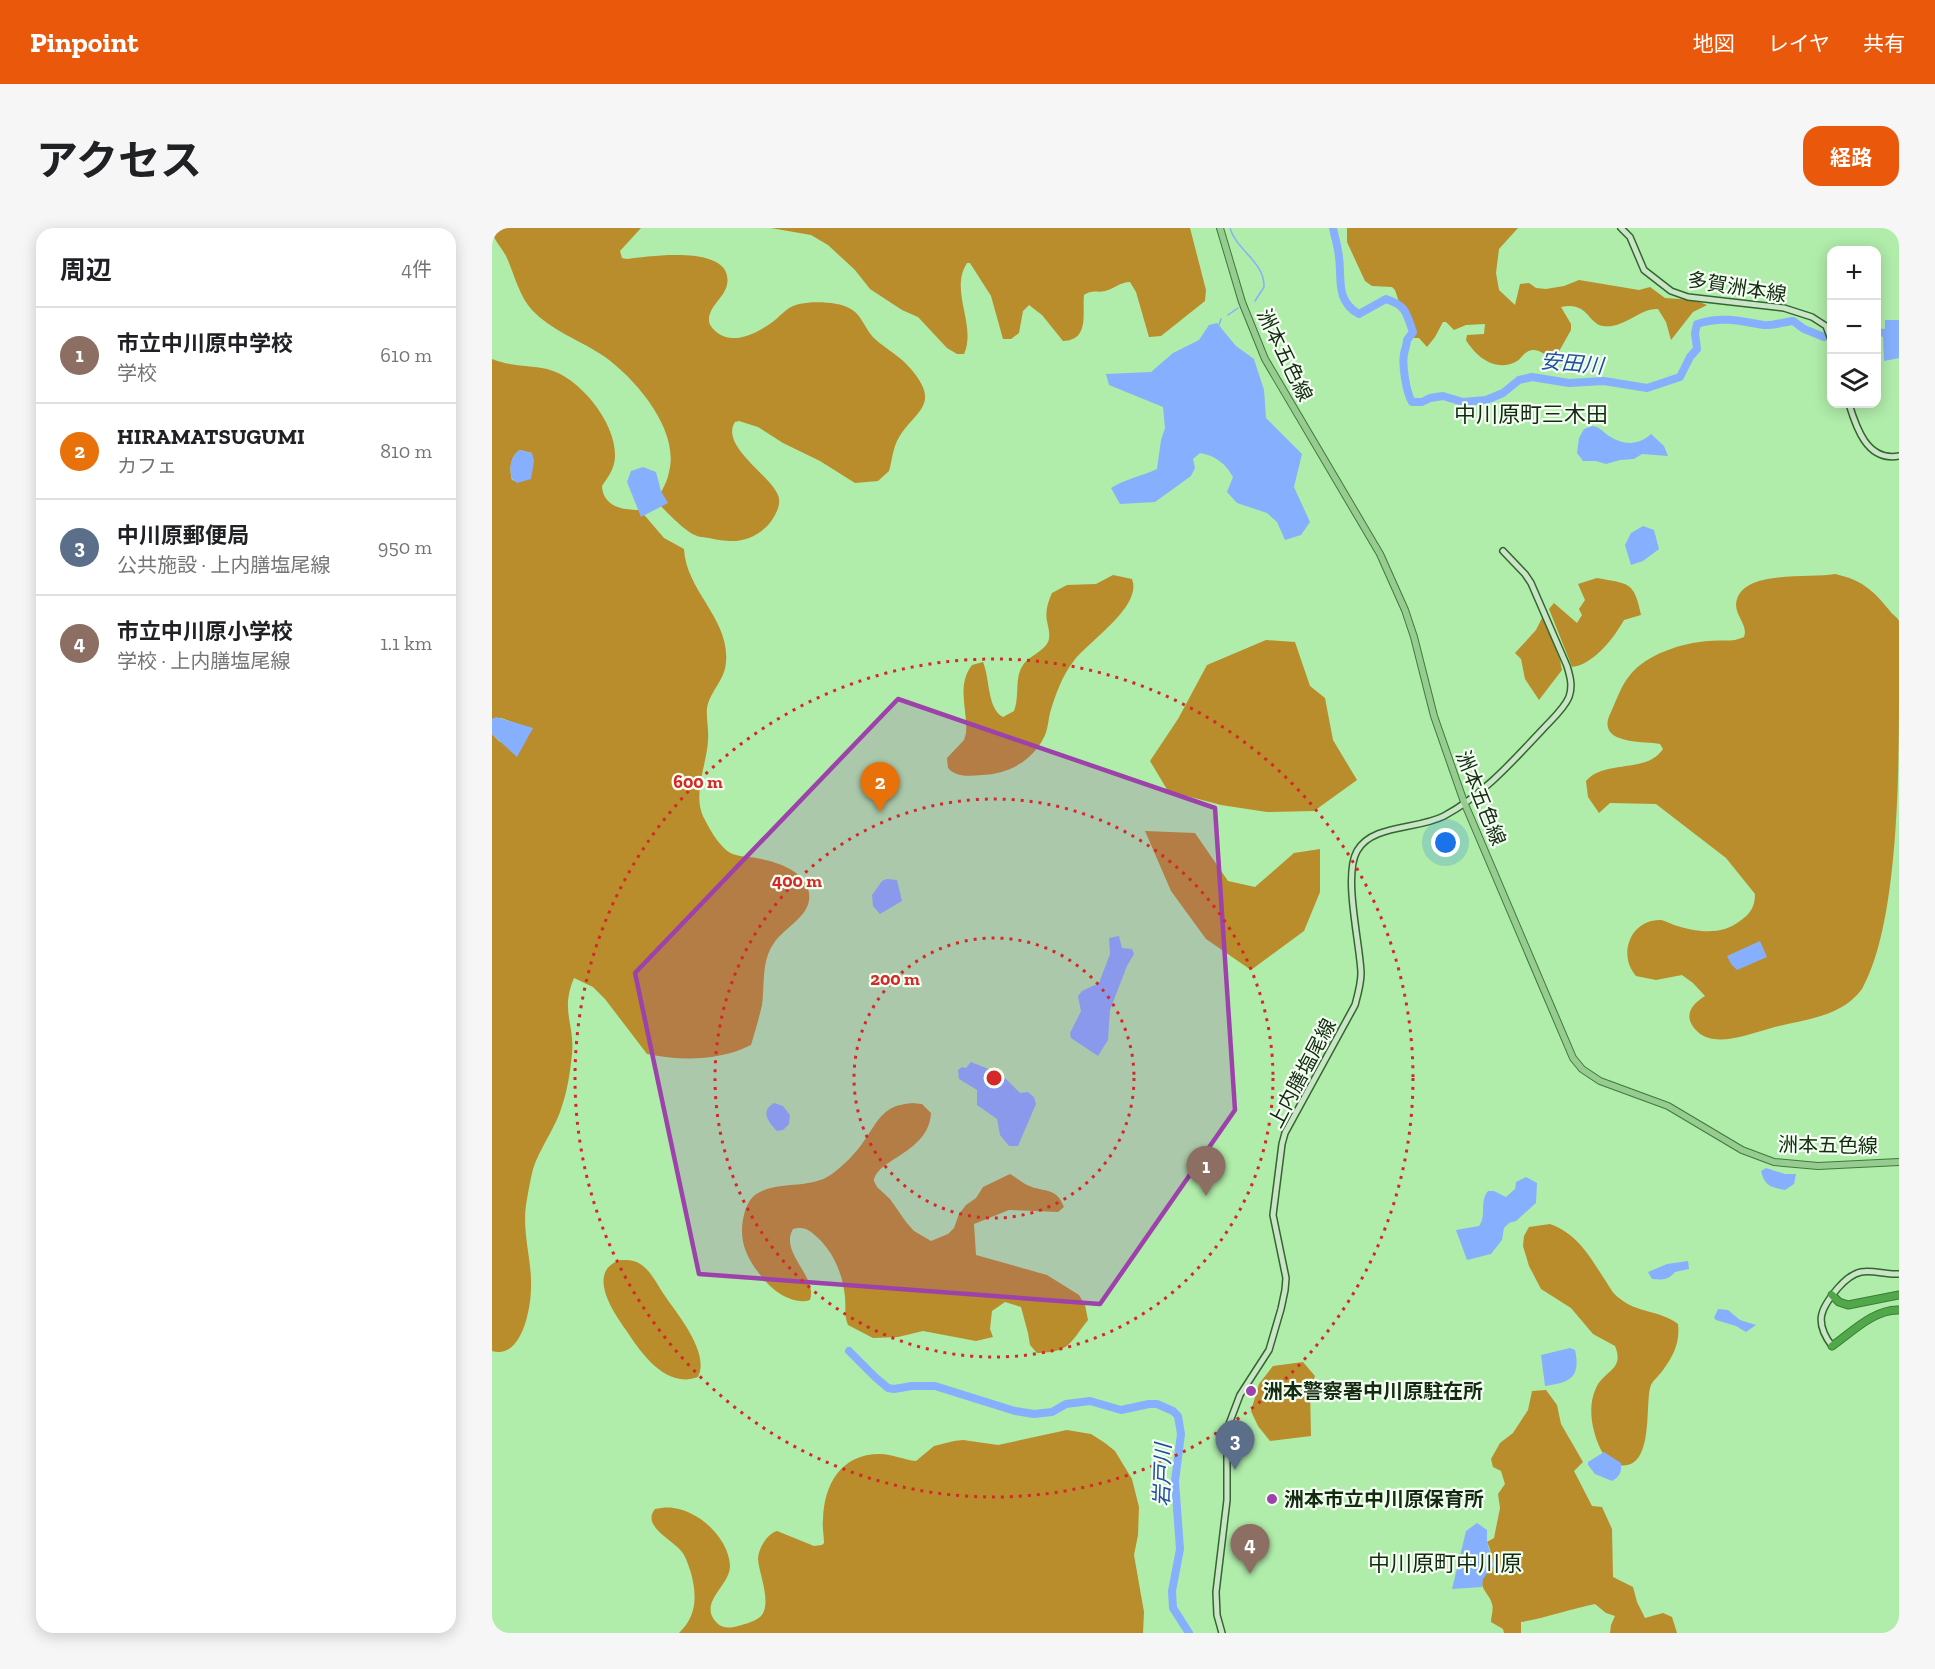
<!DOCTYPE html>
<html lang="ja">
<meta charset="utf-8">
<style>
:root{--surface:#fff;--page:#f6f6f6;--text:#202124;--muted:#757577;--line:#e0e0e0;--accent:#ea580c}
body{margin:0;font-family:"Zilla Slab","Noto Sans JP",serif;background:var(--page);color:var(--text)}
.controls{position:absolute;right:18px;top:18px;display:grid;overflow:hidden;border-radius:12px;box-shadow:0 3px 15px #0003}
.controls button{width:54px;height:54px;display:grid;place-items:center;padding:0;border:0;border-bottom:2px solid var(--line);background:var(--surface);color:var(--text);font:30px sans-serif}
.you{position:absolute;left:954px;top:615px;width:21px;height:21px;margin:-15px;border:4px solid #fff;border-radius:50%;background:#1a73e8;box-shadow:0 0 0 9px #1a73e833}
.badge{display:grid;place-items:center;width:39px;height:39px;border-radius:50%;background:var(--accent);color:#fff;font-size:20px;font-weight:700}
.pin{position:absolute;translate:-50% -50px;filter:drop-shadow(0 2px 3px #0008)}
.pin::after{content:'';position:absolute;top:32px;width:21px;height:18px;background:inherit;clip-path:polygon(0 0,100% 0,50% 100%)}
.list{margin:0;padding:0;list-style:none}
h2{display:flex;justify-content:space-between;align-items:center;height:78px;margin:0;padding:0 24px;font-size:26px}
h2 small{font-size:20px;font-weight:400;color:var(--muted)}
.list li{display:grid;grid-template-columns:39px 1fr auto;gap:18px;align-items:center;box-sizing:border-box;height:96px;padding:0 24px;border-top:2px solid var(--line)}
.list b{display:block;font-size:22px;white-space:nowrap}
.list p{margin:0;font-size:20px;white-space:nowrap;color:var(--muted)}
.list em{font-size:20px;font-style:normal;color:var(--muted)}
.icon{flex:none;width:33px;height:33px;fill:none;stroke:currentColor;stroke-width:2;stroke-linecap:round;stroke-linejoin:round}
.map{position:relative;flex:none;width:1407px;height:1405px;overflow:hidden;border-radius:18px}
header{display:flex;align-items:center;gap:36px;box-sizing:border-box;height:84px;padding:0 30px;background:var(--accent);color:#fff}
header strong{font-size:28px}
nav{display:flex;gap:33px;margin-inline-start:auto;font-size:21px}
.intro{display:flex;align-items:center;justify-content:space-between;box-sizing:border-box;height:144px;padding:0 36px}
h1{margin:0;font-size:42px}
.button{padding:15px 27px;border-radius:18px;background:var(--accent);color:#fff;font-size:21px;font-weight:700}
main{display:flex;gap:36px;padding:0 36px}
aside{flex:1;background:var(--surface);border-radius:18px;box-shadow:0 3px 15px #0003}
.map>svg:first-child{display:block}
.forest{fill:#b98c2c;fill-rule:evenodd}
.water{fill:#86b0fd}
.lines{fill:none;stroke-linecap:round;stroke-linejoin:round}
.stream{stroke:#86b0fd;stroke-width:1.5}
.river{stroke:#86b0fd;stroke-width:8}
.secondary-casing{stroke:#31682c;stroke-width:8}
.primary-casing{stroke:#3c7c36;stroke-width:8}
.highway-casing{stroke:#3c7c36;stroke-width:9}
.secondary{stroke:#cbe5c9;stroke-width:5}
.primary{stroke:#97cb92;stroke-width:6}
.highway{stroke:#51a84a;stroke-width:7}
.marked{fill:#9d41ab;fill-opacity:0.2;stroke:#9d41ab;stroke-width:4.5;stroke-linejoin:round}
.ring{fill:none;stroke:#d62828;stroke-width:3;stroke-dasharray:3 6}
.poi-dot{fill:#9d41ab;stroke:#f3fff1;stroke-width:2}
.labels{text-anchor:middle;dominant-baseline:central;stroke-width:4.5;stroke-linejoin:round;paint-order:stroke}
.street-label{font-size:20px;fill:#142b12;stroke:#f3fff1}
.poi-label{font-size:20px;font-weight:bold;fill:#142b12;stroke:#f3fff1;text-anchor:start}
.water-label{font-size:21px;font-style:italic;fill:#214da6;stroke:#f3fff1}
.quarter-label{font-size:22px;fill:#142b12;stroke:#f3fff1}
.centre{fill:#d62828;stroke:#f3fff1;stroke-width:3}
.ring-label{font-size:18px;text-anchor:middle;font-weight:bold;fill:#d62828;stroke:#f3fff1;stroke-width:4.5;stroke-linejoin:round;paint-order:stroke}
</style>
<header>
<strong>Pinpoint</strong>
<nav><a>地図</a><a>レイヤ</a><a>共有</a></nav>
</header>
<div class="intro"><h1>アクセス</h1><a class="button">経路</a></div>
<main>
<aside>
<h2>周辺<small>4件</small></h2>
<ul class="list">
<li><span class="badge" style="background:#8d6e63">1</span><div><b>市立中川原中学校</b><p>学校</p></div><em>610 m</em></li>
<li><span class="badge" style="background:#e8710a">2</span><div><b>HIRAMATSUGUMI</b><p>カフェ</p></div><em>810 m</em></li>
<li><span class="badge" style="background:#5c6f8a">3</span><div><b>中川原郵便局</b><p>公共施設 · 上内膳塩尾線</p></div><em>950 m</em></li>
<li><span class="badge" style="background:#8d6e63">4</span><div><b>市立中川原小学校</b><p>学校 · 上内膳塩尾線</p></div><em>1.1 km</em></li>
</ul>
</aside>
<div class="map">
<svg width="1407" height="1405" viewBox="0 0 1407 1405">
<rect width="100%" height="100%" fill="#b0ecaa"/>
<path class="forest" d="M 0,0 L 149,0 L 128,23 L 130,30 L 135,31 C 159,28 243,16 235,57 C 232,70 216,79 217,93 C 217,99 226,106 231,108 C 248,115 268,103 282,93 C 287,89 293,82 299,79 C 311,72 345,73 357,80 C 370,86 373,102 383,111 C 394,121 408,128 418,140 C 452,179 420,183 405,213 C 400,224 400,233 397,243 L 386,253 L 363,255 L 328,233 L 291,215 L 266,199 L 247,193 L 243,194 C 228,217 276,246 285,265 C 289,272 287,280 283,287 C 275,303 256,314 238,313 C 229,313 219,310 210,309 C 197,309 174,283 164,273 C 169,264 175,255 177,244 C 188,203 145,152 113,129 C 90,113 60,103 40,82 C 27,68 22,45 14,28 C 9,18 0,11 0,0 Z
M 279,0 L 698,0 L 714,62 L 713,73 L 669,108 L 657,109 L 644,64 L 638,54 C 628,54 622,61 613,63 C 605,65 600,61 592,67 C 590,85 598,112 571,113 L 550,87 L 537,77 L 531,83 L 527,105 L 519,111 L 511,111 L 499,68 L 478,35 L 475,35 C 457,63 485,97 472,126 L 465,126 L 455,120 L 426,89 L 410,82 L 378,61 L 363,42 L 336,17 L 319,7 Z
M 855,0 L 1026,0 L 1007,21 L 1004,45 L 1007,62 L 1023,77 L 1028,56 L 1037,55 L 1044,60 L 1054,61 L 1072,58 L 1087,52 L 1147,62 L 1158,59 L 1173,70 L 1202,72 L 1215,77 L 1201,84 L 1179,112 L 1174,94 L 1166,81 C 1147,80 1133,101 1111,98 C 1096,96 1096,73 1069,79 L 1079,96 L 1079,102 L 1065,127 L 1057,130 C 1051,124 1043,119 1035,124 C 1031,126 1029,131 1025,133 C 1004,145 984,129 974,112 L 975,107 L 992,106 L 993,96 L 974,97 L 962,102 L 954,94 L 951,94 L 943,109 L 935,119 L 927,110 L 920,110 L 923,104 L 917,86 L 912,77 L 907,74 L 903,62 L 900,59 L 880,58 L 873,53 L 855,14 Z
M 0,131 C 20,139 36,137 55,141 C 88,149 124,195 123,228 C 123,240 116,249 110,258 C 111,279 131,282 148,282 L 172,310 L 192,321 C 194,363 238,391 234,434 C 233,452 218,463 215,480 C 214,490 217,502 216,512 C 215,537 199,568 213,592 C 218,602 225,614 234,622 C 242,629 253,628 264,630 C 282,633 310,641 316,661 C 324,686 293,698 282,715 C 269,733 273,757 270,777 C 267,790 263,804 259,817 C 228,833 188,833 155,826 L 113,771 L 101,759 L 82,750 C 68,783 83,796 80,826 C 78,846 75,865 68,884 C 61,903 47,922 41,941 C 38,953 36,965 34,977 C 30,1005 40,1032 39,1059 C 39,1080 30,1132 0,1123 L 0,506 L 8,514 L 41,501 L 9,490 L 0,491 ZM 28,222 L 40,225 L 35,251 L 28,254 L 20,252 C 17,242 18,228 28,222 Z
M 1343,346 C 1370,352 1381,362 1398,383 C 1400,386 1406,390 1407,393 C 1407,400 1407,450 1407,462 C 1407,541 1407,696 1370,761 C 1348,791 1309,791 1276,801 C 1257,806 1223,820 1206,804 C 1191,790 1197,778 1213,768 L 1201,755 L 1190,747 L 1164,752 L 1144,748 C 1125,726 1139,691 1169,692 C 1174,693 1177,695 1182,697 C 1204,704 1229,708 1248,693 C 1258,686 1263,679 1263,666 L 1234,630 L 1164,576 L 1118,575 L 1107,585 L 1096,569 L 1094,553 C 1113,531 1155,546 1171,521 L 1168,516 C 1151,513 1102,517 1119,484 C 1125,471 1129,458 1138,447 C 1155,426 1190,415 1216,413 C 1230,411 1239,415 1252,409 C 1257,396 1240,386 1245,371 C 1255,341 1319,351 1343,346 Z
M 621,347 L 640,351 C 651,379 595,414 581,434 C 570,448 563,468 558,485 C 556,493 556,503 551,511 C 539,534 515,546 490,547 C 478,548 465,550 456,540 L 455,530 L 472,512 L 474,505 C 476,482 464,458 480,437 L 491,434 C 498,450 495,481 511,489 L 522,483 C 528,468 522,450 531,437 C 538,427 554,423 557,411 C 558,404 556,399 555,393 C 553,383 556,374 560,365 L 575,357 L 604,356 Z
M 1105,350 C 1137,356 1142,353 1149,387 L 1132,392 C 1122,410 1101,437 1080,439 L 1057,381 L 1062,375 L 1085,395 L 1090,387 L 1087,381 L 1093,372 L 1086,356 Z
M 1051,388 L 1068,432 L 1070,442 L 1047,472 L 1033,451 L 1029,431 L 1023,425 L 1044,402 Z
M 774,412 L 803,414 L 818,458 L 833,470 L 841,512 L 865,552 L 822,583 L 775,584 L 729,577 L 676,563 L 658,533 L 686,491 L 715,437 Z
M 653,603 L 703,605 L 736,653 L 763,659 L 802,625 L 828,621 L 828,664 L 812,703 L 759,742 L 714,711 L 679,663 Z
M 420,875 L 430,876 L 439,885 C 437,925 384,931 382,953 L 385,959 L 398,971 L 414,994 L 422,1003 L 439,1013 L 456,1006 L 462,1000 L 467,986 L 474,977 L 484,970 L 491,959 L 518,946 C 524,949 529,954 535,957 C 552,965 564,958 572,979 L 566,984 L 517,982 L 482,996 L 484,1027 L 555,1047 L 587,1067 L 593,1077 L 596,1092 C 577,1116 578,1124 545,1125 L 538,1117 L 536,1105 L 529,1079 L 513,1074 L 500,1083 L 498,1101 L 501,1109 L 484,1113 L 431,1103 L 406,1109 L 381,1110 L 356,1097 C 352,1088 354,1079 353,1069 C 351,1047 342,1025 326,1010 C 317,1002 313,998 301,1001 C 287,1025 326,1048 318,1072 C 304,1077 286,1066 277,1057 C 256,1034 244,1014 253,983 C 256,974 260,967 270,963 C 293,953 319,961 340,946 C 352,937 364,925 372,913 C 380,902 386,888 398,881 C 404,877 413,876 420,875 Z
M 1058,996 C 1086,1006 1098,1029 1113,1052 C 1117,1058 1121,1066 1127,1070 C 1144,1085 1168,1082 1186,1096 C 1188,1114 1182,1127 1171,1142 C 1168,1147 1162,1151 1159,1157 C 1152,1174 1164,1244 1126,1237 C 1119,1235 1112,1228 1109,1222 C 1100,1203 1095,1179 1104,1160 C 1112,1142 1133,1142 1123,1118 L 1101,1106 L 1079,1080 L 1049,1061 L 1037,1038 L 1031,1018 L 1032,1008 L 1037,999 Z
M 128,1032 C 137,1032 144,1032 151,1038 C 160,1045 166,1058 173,1068 C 186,1087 218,1125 206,1149 C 174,1161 149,1125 134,1102 C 121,1084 94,1044 128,1032 Z
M 811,1134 L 823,1148 L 818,1162 L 819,1208 L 778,1213 L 766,1198 L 759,1183 L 767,1156 L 781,1138 Z
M 1054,1162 L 1065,1177 L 1069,1196 L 1091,1234 L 1082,1243 L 1100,1278 L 1110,1279 L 1120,1301 L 1121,1349 L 1141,1359 L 1145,1374 L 1153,1390 L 1171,1385 L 1180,1389 L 1185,1405 L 1118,1405 L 1119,1397 L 1123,1388 L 1114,1385 L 1103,1376 C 1078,1381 1054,1390 1029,1394 L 1029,1405 L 1012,1405 L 1011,1401 L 999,1394 C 999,1388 1002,1381 1000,1376 C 998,1367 990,1363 990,1354 C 992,1338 1006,1336 995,1314 L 1002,1310 L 1008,1280 L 1006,1266 L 1013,1256 L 1009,1243 L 1001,1239 L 999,1231 L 1008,1215 L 1021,1205 L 1036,1182 L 1040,1163 Z
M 575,1202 L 599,1206 L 613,1215 L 623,1223 L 640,1251 L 647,1279 L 646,1307 L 642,1327 L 652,1384 L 651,1405 L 187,1405 C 205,1388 205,1368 199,1345 C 197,1339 194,1329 190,1324 C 181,1312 149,1298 163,1281 C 169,1280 175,1279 181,1280 C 208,1283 237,1311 238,1338 C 238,1358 205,1375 225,1395 C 230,1400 236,1400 242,1399 C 250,1397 262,1394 268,1389 C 281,1377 267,1346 266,1331 C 266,1321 275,1306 285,1303 L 322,1318 L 330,1317 L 332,1315 C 332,1307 330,1299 331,1292 C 332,1256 349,1226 388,1226 C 400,1226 412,1232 424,1233 L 442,1218 L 462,1213 L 471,1212 L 506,1217 Z"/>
<path class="water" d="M 1393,92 L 1407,92 L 1407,130 L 1392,133 L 1391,109 L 1385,107 L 1384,100 L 1393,101 Z
M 725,95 L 744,118 L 762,131 L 772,162 L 774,190 L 810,226 L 802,259 L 818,294 L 809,307 L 793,312 L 785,294 L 775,285 L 745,275 L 735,264 L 741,249 C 733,235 724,228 708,225 L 701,231 L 703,240 L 699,248 L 663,274 L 628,276 L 619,260 C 633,251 650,248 665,241 L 669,212 L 673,200 L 671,179 L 617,157 L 614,146 L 659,144 L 681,125 L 707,112 L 717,97 Z
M 1100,198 C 1108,199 1110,203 1117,208 C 1131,217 1146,218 1159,206 L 1172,218 L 1176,228 L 1150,226 L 1142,231 L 1128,232 L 1114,236 L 1104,233 L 1091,233 L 1085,225 L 1087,210 L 1092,201 Z
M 28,222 L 40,225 L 42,233 L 39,251 L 25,255 L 20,251 C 17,242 18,227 28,222 Z
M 151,239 L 164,244 L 169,263 L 176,275 L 149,289 L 135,254 L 139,243 Z
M 1151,298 L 1162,302 L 1167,321 L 1151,333 L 1139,337 L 1133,317 L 1139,305 Z
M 4,489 L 41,500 L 25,529 L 0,506 L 0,491 Z
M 395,651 L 405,652 L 410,673 L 388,686 L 381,678 L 380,667 L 390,653 Z
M 627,708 L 630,720 L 640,721 L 642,726 L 635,738 L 618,782 L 616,812 L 606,828 L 579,810 L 578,805 L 589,783 L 586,768 L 590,763 L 607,755 L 618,726 L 617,710 Z
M 1268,713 L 1275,729 L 1245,742 L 1239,736 L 1235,728 Z
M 479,834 L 509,846 L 528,865 L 536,864 L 542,869 L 544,876 L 526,918 L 517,918 L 508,907 L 505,891 L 485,877 L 485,862 L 467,851 L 466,842 L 470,839 L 474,840 Z
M 282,875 L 291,878 L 298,887 L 297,896 L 291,902 L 285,903 C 276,894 268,883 282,875 Z
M 1274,940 L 1293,946 L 1304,946 L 1302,956 L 1293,962 C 1278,959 1273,958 1269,943 Z
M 1034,949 L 1045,955 L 1044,975 L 1024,993 L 1017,995 L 1012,1000 L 1010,1012 L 999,1026 L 975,1032 L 964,1002 L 987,998 C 995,987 987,974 996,963 L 1002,963 L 1014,969 L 1023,961 L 1024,954 Z
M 1196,1033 L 1197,1041 L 1183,1044 C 1176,1052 1171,1052 1160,1051 L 1156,1044 L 1175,1036 Z
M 1226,1081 L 1236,1082 L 1248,1092 L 1264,1097 L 1254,1104 L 1244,1098 L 1224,1092 L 1222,1090 Z
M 1078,1120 L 1083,1122 C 1089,1150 1078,1154 1053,1158 L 1049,1127 Z
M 1112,1224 L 1129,1235 C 1130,1243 1128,1249 1120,1253 L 1103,1246 L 1096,1237 L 1096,1234 Z
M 985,1295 L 995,1302 L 995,1314 L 1002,1337 L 991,1351 L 990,1359 L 960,1361 L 974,1303 Z"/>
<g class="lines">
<path class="stream" d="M 738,0 C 744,22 773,34 772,59 L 763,73
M 736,87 L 746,80
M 727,97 L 729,91"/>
<path class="river" d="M 841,0 C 843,10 846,19 847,29 C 850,50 843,73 867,86 L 894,71 C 915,78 914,85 921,104 L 915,112 C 915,117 913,120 912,126 C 910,137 914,164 920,174 L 930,174 L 938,170 L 951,168 L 971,174 L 994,172 L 1011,165 L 1027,152 L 1040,149 L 1077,155 L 1112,153 L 1155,160 L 1188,149 L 1198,129 L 1205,121 L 1203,105 L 1205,96 C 1230,88 1248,93 1272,97 C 1280,98 1292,94 1301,93 L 1312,101 L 1332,109
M 357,1123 L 383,1149 L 396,1160 L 402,1161 L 420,1158 L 443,1158 L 523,1183 L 542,1186 L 560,1184 L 574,1176 L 598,1173 L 629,1182 L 657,1176 L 665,1176 L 681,1183 L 686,1188 L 689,1206 L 683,1253 L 688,1321 L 680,1363 L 681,1380 L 697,1405"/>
<g class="secondary-casing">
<path id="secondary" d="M 1129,0 L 1138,9 L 1152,42 L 1179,63 L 1196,69 L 1292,80 L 1320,89 L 1334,98 L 1340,114
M 1357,176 C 1364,199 1375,234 1407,228
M 1340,1118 C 1322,1094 1328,1081 1346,1060 C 1352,1053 1360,1046 1369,1044 C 1382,1042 1394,1047 1407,1046
M 730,1405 L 725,1387 L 724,1364 L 735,1272 L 735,1224 L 737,1196 L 748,1167 L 777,1122 L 789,1081 L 793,1062 L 794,1050 L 781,987 L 790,916 L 793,905 L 863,777 C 866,766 869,756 869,745 C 868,715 851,648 865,623 C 880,596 925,602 952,588 C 991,567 1021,533 1051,501 C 1060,491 1072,481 1077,469 C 1081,458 1078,448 1075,438 L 1039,355 L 1033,346 L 1011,323"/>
</g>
<g class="primary-casing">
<path id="primary" d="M 728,0 L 750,74 L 773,131 L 888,326 L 913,382 L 922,409 L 942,488 L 972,574 L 1081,830 L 1090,841 L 1108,853 L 1176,878 L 1250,922 L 1282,934 L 1326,938 L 1407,934"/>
</g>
<g class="highway-casing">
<path id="highway" d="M 1340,1067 L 1347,1074 L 1356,1077 L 1407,1067
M 1340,1118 C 1359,1105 1382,1081 1407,1082"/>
</g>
<use href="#secondary" class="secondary"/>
<use href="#primary" class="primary"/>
<use href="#highway" class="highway"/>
</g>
<path class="marked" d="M 406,471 L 723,580 L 743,882 L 608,1076 L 207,1046 L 143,745 Z"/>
<g class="ring">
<circle cx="502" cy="850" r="140"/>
<circle cx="502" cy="850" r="279"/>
<circle cx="502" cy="850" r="419"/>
</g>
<g class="poi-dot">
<circle cx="759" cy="1163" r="6"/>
<circle cx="780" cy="1271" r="6"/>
</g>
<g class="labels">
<g class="street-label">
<text transform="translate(1245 59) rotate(9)">多賀洲本線</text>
<text transform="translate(793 127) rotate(64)">洲本五色線</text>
<text transform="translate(989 570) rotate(68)">洲本五色線</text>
<text transform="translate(810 845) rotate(-62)">上内膳塩尾線</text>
<text transform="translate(1336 917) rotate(1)">洲本五色線</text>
</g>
<g class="poi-label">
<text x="771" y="1163">洲本警察署中川原駐在所</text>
<text x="792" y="1271">洲本市立中川原保育所</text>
</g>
<g class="water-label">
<text transform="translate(1080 135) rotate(5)">安田川</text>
<text transform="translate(670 1247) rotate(-88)">岩戸川</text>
</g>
<g class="quarter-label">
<text x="1039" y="186">中川原町三木田</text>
<text x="953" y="1335">中川原町中川原</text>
</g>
</g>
<circle cx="502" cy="850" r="9" class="centre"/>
<g class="ring-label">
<text x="206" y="560">600 m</text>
<text x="305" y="659">400 m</text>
<text x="403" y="757">200 m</text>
</g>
</svg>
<div class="controls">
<button>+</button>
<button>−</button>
<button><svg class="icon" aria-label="layers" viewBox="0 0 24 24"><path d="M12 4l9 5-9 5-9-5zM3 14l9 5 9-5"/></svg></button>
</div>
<div class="you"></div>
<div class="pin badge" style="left:714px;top:968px;background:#8d6e63">1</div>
<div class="pin badge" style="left:388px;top:584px;background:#e8710a">2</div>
<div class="pin badge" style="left:743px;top:1242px;background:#5c6f8a">3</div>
<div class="pin badge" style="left:758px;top:1346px;background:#8d6e63">4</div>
</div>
</main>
